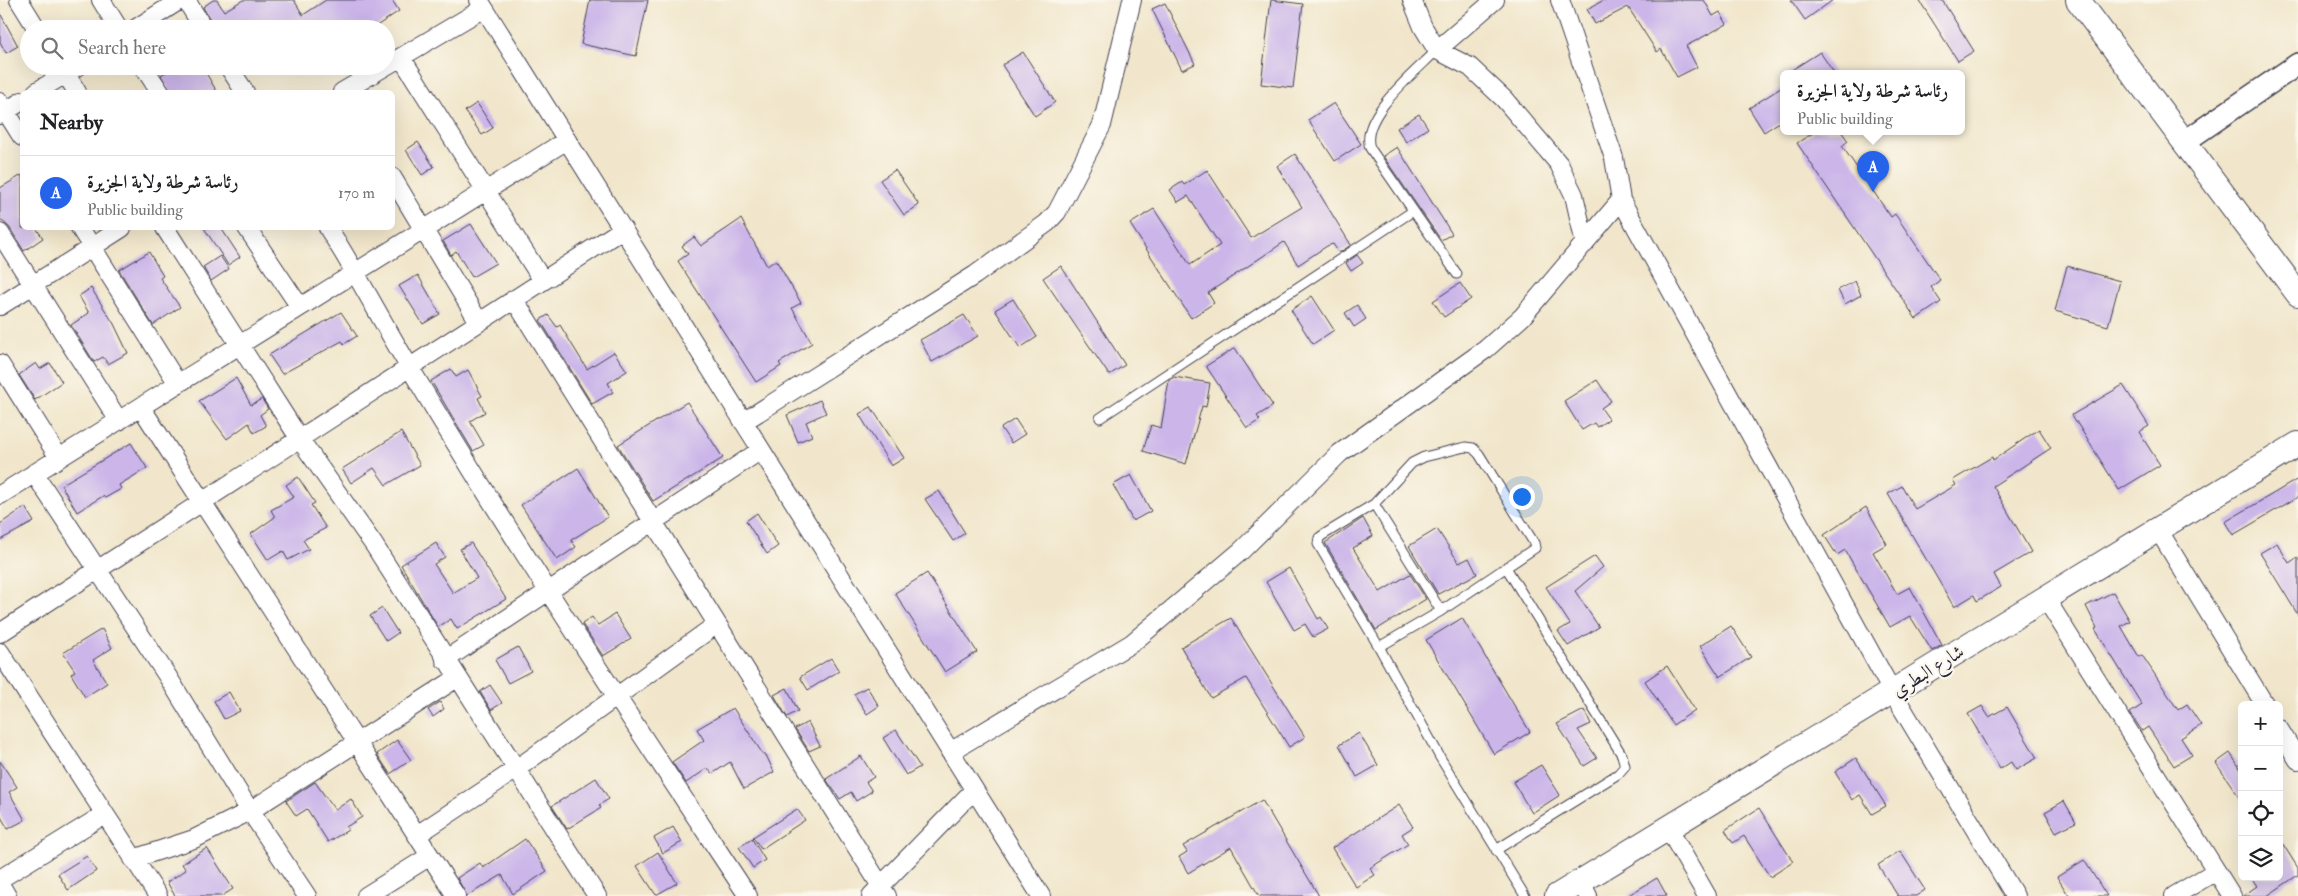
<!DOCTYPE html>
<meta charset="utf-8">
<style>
:root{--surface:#fff;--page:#f2f2f2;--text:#202124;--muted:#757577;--line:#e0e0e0;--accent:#2563eb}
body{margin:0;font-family:"IM FELL Double Pica",Amiri,serif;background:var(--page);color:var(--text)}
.controls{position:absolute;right:15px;bottom:15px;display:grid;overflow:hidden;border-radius:8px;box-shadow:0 5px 20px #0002}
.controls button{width:45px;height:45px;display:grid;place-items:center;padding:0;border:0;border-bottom:1px solid var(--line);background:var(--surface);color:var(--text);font:25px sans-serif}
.you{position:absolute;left:1521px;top:496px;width:18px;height:18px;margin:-12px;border:4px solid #fff;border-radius:50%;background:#1a73e8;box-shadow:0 0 0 8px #1a73e833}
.badge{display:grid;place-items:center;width:32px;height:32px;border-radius:50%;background:var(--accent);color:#fff;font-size:16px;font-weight:700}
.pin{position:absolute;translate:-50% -41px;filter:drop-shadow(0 1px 2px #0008)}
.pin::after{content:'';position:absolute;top:26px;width:18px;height:15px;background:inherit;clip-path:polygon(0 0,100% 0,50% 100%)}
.popup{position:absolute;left:1780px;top:70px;width:185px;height:65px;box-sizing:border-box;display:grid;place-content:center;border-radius:8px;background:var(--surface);filter:drop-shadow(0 1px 4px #0005);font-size:16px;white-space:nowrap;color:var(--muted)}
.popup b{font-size:19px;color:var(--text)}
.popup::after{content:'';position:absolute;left:50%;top:100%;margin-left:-10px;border:10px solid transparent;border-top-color:var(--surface)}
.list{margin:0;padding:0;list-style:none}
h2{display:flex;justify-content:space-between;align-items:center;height:65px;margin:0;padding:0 20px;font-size:21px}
h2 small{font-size:16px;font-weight:400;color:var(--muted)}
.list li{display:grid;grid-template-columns:32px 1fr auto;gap:15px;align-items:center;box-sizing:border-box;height:75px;padding:0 20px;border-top:1px solid var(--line)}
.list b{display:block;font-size:19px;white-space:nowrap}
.list p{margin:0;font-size:16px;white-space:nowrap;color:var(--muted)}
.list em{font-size:16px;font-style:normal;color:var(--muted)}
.icon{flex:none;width:28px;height:28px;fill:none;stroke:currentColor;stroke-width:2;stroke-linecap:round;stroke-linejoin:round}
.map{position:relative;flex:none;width:2298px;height:896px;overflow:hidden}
.search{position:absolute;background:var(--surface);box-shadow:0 5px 20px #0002;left:20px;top:20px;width:375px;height:55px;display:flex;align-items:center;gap:12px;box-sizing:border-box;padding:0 18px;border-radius:28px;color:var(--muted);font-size:19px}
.panel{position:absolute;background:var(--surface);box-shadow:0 5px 20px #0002;left:20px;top:90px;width:375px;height:140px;border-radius:8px}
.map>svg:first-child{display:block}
.building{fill:#cbb5e9}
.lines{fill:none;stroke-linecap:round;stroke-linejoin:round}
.service-casing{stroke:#413f51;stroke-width:11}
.minor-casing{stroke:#413f51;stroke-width:20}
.tertiary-casing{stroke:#413f51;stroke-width:24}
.secondary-casing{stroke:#413f51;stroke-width:26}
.service{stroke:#fff;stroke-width:9}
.minor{stroke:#fff;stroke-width:18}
.tertiary{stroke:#fff;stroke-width:21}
.secondary{stroke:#fff;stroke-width:24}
.labels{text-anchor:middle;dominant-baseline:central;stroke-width:4.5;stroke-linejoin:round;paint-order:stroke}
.street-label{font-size:19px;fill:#22223b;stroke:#fbf7ec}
</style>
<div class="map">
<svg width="2298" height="896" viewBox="0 0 2298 896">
<rect width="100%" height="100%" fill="#fbf7ec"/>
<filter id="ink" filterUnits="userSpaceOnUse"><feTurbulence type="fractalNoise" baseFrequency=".02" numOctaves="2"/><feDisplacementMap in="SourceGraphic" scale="10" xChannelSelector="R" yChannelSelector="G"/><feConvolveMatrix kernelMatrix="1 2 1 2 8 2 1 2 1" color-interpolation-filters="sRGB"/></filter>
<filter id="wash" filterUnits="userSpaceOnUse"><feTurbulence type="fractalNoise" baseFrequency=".0096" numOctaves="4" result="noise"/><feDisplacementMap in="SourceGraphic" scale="20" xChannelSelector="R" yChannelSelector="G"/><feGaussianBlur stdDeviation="1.12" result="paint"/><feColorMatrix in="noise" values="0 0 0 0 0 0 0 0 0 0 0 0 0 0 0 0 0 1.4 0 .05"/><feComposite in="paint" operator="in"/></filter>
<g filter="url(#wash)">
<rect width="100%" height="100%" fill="#f1e6cb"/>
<g id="blocks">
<path class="building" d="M 213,0 L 217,0 L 224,11 L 243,0 L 294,0 L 303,15 L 326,0 L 392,0 L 399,11 L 372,29 L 215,29 L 203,7 Z
M 590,0 L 648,0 L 636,56 L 581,44 Z
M 1271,0 L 1303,4 L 1293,88 L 1261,84 Z
M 1604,0 L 1704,0 L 1713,16 L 1720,12 L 1727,24 L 1686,46 L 1697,67 L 1677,77 L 1661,49 L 1657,52 L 1628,7 L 1595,24 L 1587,9 Z
M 1791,0 L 1833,0 L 1805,20 Z
M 1919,0 L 1942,0 L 1974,51 L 1958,61 Z
M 1165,3 L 1195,64 L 1182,70 L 1152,9 Z
M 0,13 L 18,46 L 6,53 L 0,42 Z
M 1023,52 L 1055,102 L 1035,116 L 1002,65 Z
M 1820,52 L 1834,73 L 1787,73 Z
M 175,66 L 202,66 L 217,92 L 170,92 L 161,75 Z
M 1784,86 L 1784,119 L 1764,132 L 1749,108 Z
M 477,103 L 493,128 L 482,135 L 465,111 Z
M 1334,103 L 1361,144 L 1335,161 L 1308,120 Z
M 1419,114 L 1428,128 L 1406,142 L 1397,128 Z
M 1816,131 L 1841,131 L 1848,141 L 1842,146 L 1891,217 L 1895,214 L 1940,280 L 1931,287 L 1941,302 L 1916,319 L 1797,143 Z
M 418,142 L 434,167 L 422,175 L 406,150 Z
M 1397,147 L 1452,234 L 1441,240 L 1383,156 Z
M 1295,154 L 1351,245 L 1339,253 L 1333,244 L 1327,246 L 1298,265 L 1284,242 L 1208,293 L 1214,303 L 1191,318 L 1130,224 L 1154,209 L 1190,265 L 1220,245 L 1188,196 L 1178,202 L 1170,190 L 1182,182 L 1184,185 L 1207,170 L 1251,238 L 1302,207 L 1277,166 Z
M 895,170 L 919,205 L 904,215 L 880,180 Z
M 22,175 L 22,228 L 36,228 L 43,238 L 24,251 L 9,227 L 0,219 L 0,188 Z
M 741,219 L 767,266 L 776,260 L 801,303 L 792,308 L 812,343 L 779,363 L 781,366 L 756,382 L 678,261 L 688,254 L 682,246 L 694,237 L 701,246 Z
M 471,224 L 496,263 L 472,277 L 456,251 L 451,255 L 443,241 Z
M 204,228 L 221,228 L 240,257 L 228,265 Z
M 149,252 L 163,276 L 160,278 L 180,307 L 153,325 L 119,270 Z
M 1357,255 L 1363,263 L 1351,271 L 1346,263 Z
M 220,256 L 229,269 L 211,281 L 203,267 Z
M 1061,266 L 1125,365 L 1109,375 L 1043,278 Z
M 2067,266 L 2120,281 L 2108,326 L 2055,311 Z
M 418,275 L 440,314 L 423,324 L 399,286 Z
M 1855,281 L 1861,295 L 1845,304 L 1838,290 Z
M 1460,283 L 1471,299 L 1444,317 L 1433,301 Z
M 91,288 L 114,324 L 128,353 L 108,364 L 103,357 L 94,362 L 71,325 L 89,313 L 79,296 Z
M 1312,296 L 1334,330 L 1313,344 L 1291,310 Z
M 1013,299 L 1037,337 L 1020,348 L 995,310 Z
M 1357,305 L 1366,319 L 1354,327 L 1345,313 Z
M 341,312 L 357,336 L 344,344 L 342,341 L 282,374 L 269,355 Z
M 548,315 L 557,327 L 560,325 L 587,369 L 614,352 L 627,371 L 608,383 L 613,392 L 592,404 L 540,320 Z
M 964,315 L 978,336 L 932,362 L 920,340 Z
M 1235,348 L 1273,406 L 1257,416 L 1260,420 L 1247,428 L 1206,366 Z
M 36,363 L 40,369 L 50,363 L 62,382 L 35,400 L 19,375 Z
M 451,369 L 456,377 L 468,370 L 482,396 L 478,398 L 485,412 L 470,421 L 484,445 L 473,451 L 431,381 Z
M 1174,377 L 1210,383 L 1206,407 L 1202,406 L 1186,464 L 1143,451 L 1151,425 L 1161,428 L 1169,380 Z
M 236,378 L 251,405 L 262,399 L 268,409 L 260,415 L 266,426 L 254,433 L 249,423 L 227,439 L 199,401 Z
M 1597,380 L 1611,401 L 1601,408 L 1609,419 L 1597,427 L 1594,423 L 1582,430 L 1564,401 Z
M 2123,385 L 2149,426 L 2139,432 L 2160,465 L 2119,490 L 2072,415 Z
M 820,400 L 826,413 L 806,422 L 812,436 L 798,442 L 787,415 Z
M 687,402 L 723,458 L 653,501 L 618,445 Z
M 871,407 L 904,458 L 891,466 L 859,414 Z
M 1015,419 L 1025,434 L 1011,443 L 1001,428 Z
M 2039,429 L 2051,448 L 1993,486 L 2031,552 L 1994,574 L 2001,587 L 1977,601 L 1974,595 L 1954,607 L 1888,494 L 1902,486 L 1915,509 L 1956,485 L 1953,480 L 1992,457 L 1993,460 Z
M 401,432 L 420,465 L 386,485 L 374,468 L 351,483 L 342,469 Z
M 131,443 L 147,468 L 119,485 L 121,489 L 105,498 L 103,496 L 77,512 L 61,485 Z
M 578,468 L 608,517 L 571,540 L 576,547 L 557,560 L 521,505 Z
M 1131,475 L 1151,511 L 1133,521 L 1113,485 Z
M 298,477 L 315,503 L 311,505 L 326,528 L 303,540 L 309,549 L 288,560 L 283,551 L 268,560 L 251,534 L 275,517 L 271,510 L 294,497 L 286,485 Z
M 2298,479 L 2298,497 L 2233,535 L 2225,522 Z
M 939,491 L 965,533 L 953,541 L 925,499 Z
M 25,507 L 34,522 L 0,540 L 0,524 Z
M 1866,507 L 1887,544 L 1873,552 L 1897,594 L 1910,587 L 1942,645 L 1932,651 L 1910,616 L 1890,627 L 1845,550 L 1837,555 L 1824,535 Z
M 757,513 L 778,546 L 767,554 L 746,521 Z
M 1363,518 L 1373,536 L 1353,548 L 1380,592 L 1410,574 L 1426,599 L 1376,630 L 1325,543 Z
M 1437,529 L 1459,563 L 1469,558 L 1477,574 L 1438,594 L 1409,546 Z
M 436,543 L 445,557 L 434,564 L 453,593 L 477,578 L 460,549 L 471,543 L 506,599 L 457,629 L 451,619 L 438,627 L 401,565 Z
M 2277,543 L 2289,563 L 2298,557 L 2298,615 L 2260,553 Z
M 1595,556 L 1603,567 L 1575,591 L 1599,627 L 1568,646 L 1558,631 L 1570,624 L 1546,587 Z
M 1289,568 L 1318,619 L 1321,617 L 1328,629 L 1313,637 L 1305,624 L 1294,630 L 1266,582 Z
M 927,573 L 977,652 L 945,672 L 895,593 Z
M 2113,592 L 2130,621 L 2121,626 L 2139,657 L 2142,655 L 2178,710 L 2187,704 L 2201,725 L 2181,738 L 2192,755 L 2174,766 L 2148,727 L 2142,731 L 2130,713 L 2142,705 L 2095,629 L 2097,628 L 2086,606 Z
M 382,608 L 398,633 L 386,641 L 370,616 Z
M 615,614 L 631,639 L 603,656 L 582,624 L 592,617 L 598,625 Z
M 1231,618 L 1305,737 L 1289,747 L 1246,678 L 1211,698 L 1181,647 Z
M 1462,618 L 1530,732 L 1494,754 L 1426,640 Z
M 1731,626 L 1751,657 L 1720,677 L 1700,646 Z
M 102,629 L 112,648 L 93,660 L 107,683 L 85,697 L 71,674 L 75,671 L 63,653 Z
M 518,647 L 531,671 L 508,683 L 495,660 Z
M 831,658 L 839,671 L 808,690 L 800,677 Z
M 1667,666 L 1695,710 L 1673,725 L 1645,681 Z
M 490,685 L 502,703 L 491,710 L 480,692 Z
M 867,687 L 879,706 L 867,714 L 854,694 Z
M 787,688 L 798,711 L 787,717 L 774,695 Z
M 229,692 L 240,711 L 224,719 L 214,701 Z
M 440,702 L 444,709 L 433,717 L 428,710 Z
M 1982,706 L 1989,717 L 2007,707 L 2037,758 L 2016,770 L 2011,762 L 2000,769 L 1968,714 Z
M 733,708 L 764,756 L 766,755 L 774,772 L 744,789 L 730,762 L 712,774 L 708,768 L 686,783 L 672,762 L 704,740 L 697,729 Z
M 1584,710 L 1591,724 L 1578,730 L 1597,758 L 1584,766 L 1557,724 Z
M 808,722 L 820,746 L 809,751 L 795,729 Z
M 896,730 L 920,767 L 906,775 L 883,738 Z
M 1359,733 L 1378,765 L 1357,777 L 1339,745 Z
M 397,740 L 411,760 L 390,774 L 377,754 Z
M 2230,753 L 2242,771 L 2242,801 L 2216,763 Z
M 861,756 L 874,777 L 866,782 L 872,791 L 856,801 L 851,792 L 840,799 L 826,779 Z
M 1856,758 L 1886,806 L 1872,814 L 1860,795 L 1852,800 L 1835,772 Z
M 0,761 L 17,787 L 9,792 L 25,820 L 8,829 L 0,815 Z
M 1541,765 L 1560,795 L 1532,813 L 1513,782 Z
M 596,778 L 609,799 L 599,805 L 601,808 L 567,829 L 552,806 Z
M 315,782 L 335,810 L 351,799 L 362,817 L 346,827 L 348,830 L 328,842 L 307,809 L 296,816 L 286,801 Z
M 1262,800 L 1319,896 L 1259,896 L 1231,847 L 1188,873 L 1179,857 L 1187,852 L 1183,846 Z
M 2064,801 L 2076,822 L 2056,832 L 2045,812 Z
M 1399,805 L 1413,827 L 1402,834 L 1408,844 L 1370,868 L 1375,875 L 1356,887 L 1332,848 Z
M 1759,808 L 1793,862 L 1770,877 L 1744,836 L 1733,843 L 1725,830 Z
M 797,809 L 805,820 L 761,849 L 753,837 Z
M 673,827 L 682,842 L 663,853 L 654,838 Z
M 2279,838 L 2298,868 L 2298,875 L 2267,896 L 2243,896 L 2257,886 L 2251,877 L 2279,877 Z
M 525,839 L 547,871 L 513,894 L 502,875 L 467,896 L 457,878 L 480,863 L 483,868 Z
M 752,839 L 765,860 L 753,868 L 739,847 Z
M 207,848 L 233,889 L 222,896 L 175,896 L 167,882 L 186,870 L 182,864 Z
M 1900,851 L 1925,890 L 1916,896 L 1898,896 L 1878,865 Z
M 658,852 L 677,883 L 656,895 L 637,866 Z
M 87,856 L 96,871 L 68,890 L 58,874 Z
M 2084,860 L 2107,896 L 2069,896 L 2057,877 Z
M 1657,878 L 1667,896 L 1627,896 Z"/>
</g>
</g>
<g filter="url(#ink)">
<use href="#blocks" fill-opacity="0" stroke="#413f51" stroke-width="1"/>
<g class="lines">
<g class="service-casing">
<path id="service" d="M 1437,50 C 1417,71 1359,116 1370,148 L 1457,274
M 1100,418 L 1413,211
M 1374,504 L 1441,611
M 1379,647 L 1441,611 L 1535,548 L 1534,543 L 1479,454 L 1473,448 L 1465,447 L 1424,457 L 1412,463 L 1374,504 L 1323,535 L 1319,538 L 1318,544 L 1379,647 L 1441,759 L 1525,896
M 1496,850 L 1618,774 L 1625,766 L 1622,755 L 1507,569"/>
</g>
<g class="minor-casing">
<path id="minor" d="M 19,0 L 37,29
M 101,0 L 119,29
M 186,0 L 204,29
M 479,0 L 1041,896
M 1412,0 L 1423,27 L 1437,50 L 1470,67 L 1504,99 L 1559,164 L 1574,195 L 1585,244
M 1560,0 L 1614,158 L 1621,200 L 1893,693 L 2015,896
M 135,29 L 180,0
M 1437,50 L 1495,0
M 401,57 L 543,281
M 61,66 L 77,92
M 143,66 L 160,92
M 228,66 L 245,92
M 386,66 L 484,8
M 36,92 L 78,66
M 342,92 L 386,66
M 0,102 L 22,137
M 0,115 L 22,101
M 392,177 L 479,322
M 80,228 L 178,384
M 165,228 L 299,438 L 374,545 L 597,896
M 247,228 L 300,307
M 328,228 C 357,273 382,322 410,368 C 517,548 633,722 748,896
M 0,233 L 119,421
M 514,299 L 887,896
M 0,306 L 122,228
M 0,364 L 59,458
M 141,407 L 456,896
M 743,422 L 975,275 L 1047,223 L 1057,212 L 1102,125 L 1132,0
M 34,473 L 168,677 L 250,811 L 307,896
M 0,495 L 567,140
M 2159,531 L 2265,705
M 2046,599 L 2232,896
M 0,633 L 623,229
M 0,652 L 158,896
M 445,660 L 761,450
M 2279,729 L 2298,760
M 950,752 L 1132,643 L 1241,551 L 1340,453 L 1486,349 L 1522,317 L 1621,200
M 1668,828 L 1707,896
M 417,835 L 515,770 L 717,624
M 133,859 L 194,839 L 250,811 L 457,678
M 0,879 L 105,814
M 1581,882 L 1588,896
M 0,884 L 7,896
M 366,896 L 430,856
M 871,896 L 974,790
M 2174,896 L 2216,871"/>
</g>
<g class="tertiary-casing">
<path id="tertiary" d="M 2184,142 L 2298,64"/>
</g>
<g class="secondary-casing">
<path id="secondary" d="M 2078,0 L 2298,294
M 1557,896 L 2298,444"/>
</g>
<use href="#service" class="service"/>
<use href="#minor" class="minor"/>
<use href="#tertiary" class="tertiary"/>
<use href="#secondary" class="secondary"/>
</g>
</g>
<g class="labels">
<g class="street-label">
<text transform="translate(1928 671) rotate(-32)">شارع البطري</text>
</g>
</g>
</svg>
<div class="controls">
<button>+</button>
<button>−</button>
<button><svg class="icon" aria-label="locate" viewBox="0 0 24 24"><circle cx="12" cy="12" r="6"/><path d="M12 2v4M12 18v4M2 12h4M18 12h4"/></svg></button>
<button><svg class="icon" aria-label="layers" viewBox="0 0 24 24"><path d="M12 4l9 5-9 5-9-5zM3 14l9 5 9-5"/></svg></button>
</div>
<div class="you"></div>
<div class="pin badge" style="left:1873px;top:192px">A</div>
<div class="popup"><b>رئاسة شرطة ولاية الجزيرة</b>Public building</div>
<div class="search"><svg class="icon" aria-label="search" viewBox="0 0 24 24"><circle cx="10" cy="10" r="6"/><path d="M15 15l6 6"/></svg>Search here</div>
<section class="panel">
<h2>Nearby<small></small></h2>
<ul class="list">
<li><span class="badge">A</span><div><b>رئاسة شرطة ولاية الجزيرة</b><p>Public building</p></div><em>170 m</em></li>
</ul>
</section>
</div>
